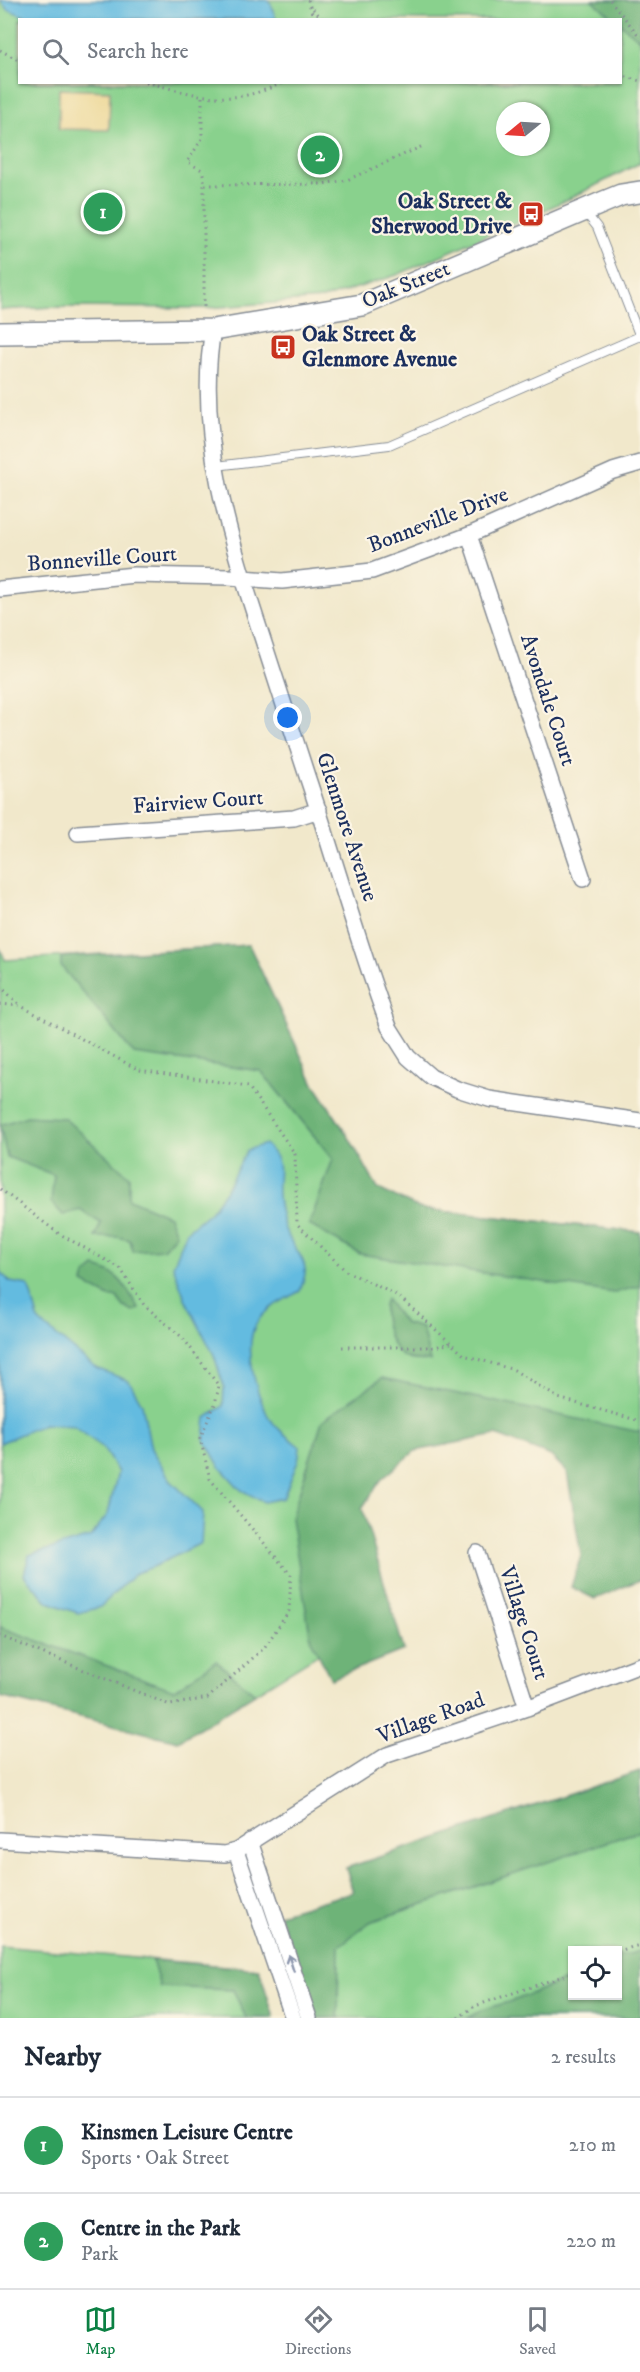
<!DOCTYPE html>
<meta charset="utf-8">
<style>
:root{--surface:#fff;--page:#f2f2f3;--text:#1f2937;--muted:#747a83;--line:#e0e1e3;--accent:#0b8043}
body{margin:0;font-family:"IM FELL DW Pica",serif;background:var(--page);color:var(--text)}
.controls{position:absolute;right:18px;bottom:18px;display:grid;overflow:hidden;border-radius:0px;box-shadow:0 2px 4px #0004}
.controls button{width:54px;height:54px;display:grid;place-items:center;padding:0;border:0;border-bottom:2px solid var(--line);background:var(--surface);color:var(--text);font:30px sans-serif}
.compass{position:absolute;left:496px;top:102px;width:54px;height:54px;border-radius:50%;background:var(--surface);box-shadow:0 2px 4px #0004;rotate:252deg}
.you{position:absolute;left:288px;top:718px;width:21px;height:21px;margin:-15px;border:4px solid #fff;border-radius:50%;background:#1a73e8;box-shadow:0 0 0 9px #1a73e833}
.badge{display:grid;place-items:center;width:39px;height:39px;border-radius:50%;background:var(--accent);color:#fff;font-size:20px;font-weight:700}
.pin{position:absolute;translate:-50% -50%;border:3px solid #fff;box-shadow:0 2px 6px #0006}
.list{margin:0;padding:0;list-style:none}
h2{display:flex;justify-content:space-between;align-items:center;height:78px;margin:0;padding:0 24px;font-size:26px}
h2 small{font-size:20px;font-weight:400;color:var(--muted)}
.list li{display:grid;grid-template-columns:39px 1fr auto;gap:18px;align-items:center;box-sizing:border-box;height:96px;padding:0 24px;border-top:2px solid var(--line)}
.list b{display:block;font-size:22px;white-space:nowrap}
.list p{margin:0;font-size:20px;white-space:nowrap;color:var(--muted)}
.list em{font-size:20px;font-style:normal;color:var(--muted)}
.icon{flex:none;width:33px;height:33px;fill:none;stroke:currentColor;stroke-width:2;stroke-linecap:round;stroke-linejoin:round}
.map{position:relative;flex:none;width:640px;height:2018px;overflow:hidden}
.search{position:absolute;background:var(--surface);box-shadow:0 2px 4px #0004;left:18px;right:18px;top:18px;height:66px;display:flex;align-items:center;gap:15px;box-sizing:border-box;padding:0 21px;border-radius:0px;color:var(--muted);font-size:22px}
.sheet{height:270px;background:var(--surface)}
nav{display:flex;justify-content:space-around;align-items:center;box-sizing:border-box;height:84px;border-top:2px solid var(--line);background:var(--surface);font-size:16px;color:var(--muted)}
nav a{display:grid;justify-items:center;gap:3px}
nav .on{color:var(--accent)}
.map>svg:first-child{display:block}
.green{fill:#89d18d;stroke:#528076;stroke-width:1.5;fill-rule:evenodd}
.forest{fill:#6eb378;stroke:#44716b;stroke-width:1.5}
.sand{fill:#eeda9e;stroke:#84847e;stroke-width:1.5}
.water{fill:#63bbe0;stroke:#3f759f;stroke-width:1.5}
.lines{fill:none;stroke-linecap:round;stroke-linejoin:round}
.lane-casing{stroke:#868c94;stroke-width:10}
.street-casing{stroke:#868c94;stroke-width:18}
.secondary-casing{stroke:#868c94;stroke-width:24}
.path{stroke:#868c94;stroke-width:3;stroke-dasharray:1.5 4.5;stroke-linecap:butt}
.lane{stroke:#fff;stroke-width:8}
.street{stroke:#fff;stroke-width:15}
.secondary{stroke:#fff;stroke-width:21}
.oneway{stroke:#8d97ae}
.labels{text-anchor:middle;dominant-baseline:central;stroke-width:4.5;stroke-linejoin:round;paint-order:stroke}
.poi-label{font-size:22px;font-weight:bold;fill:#1b2f5e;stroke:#fcf5e5;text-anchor:end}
.street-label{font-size:22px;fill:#1b2f5e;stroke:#fcf5e5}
</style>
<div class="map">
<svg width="640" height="2018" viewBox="0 0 640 2018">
<rect width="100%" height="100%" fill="#fcf5e5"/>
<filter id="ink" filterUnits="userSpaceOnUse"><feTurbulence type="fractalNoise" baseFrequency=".0167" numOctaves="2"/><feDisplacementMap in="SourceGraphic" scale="12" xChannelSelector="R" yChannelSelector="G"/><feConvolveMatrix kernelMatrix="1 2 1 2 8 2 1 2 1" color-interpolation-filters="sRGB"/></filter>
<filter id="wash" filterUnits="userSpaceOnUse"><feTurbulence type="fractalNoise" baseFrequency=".008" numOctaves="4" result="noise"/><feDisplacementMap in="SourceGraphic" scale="24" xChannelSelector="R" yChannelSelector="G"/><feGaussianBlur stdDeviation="1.35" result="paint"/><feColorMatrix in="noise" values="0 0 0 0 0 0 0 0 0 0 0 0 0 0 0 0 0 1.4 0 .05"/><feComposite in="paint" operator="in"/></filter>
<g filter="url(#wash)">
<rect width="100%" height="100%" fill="#f1e8cb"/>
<path class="green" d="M 0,0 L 640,0 L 640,163 L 567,200 L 397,275 L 322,299 L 208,308 L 54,307 L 0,310 ZM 20,20 L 620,20 L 620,82 L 20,82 ZM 505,111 L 541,111 L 541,147 L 505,147 Z
M 249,945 L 314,1084 L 348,1136 L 378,1189 L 421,1209 L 640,1232 L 640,1519 L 575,1424 L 398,1428 L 353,1504 L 387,1612 L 178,1741 L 0,1697 L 0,948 L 5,960 Z
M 640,1771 L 640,2018 L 314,2018 L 279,1914 L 353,1892 L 346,1868 ZM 572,1950 L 618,1950 L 618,1996 L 572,1996 Z
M 0,1946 L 259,1969 L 274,2018 L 0,2018 Z"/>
<path class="forest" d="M 592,0 L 640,0 L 640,40 L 621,24 L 620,20 L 615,19 Z
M 249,945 L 314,1084 L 348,1136 L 378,1189 L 421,1209 L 640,1232 L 640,1286 L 614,1293 L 360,1254 L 309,1225 L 333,1159 L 261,1071 L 134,1054 L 61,966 L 61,957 Z
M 27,1116 L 64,1118 L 129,1176 L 129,1199 L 169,1216 L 176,1234 L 163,1249 L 133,1251 L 130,1240 L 117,1237 L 95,1237 L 101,1223 L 80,1210 L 63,1215 L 51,1202 L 54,1175 L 7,1157 L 0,1125 Z
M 95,1267 C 121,1273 126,1288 139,1309 L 133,1312 L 124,1307 L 117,1297 L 109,1297 L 83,1283 L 85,1276 Z
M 386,1299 L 404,1323 L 422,1328 L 430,1361 C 423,1360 412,1361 406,1358 C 390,1350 379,1315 386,1299 Z
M 382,1378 L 640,1432 L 640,1580 L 595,1599 L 571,1587 L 581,1556 L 567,1472 L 551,1456 L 496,1435 L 415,1451 L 381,1480 L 362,1508 L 404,1650 L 331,1679 L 311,1640 L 291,1518 L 322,1421 Z
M 0,1627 L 174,1690 L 216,1661 L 255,1694 L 178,1741 L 0,1697 Z
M 640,1771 L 640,1831 L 370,1922 L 339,1946 L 338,2015 L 340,2018 L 314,2018 L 279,1914 L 353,1892 L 346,1868 Z
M 640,1951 L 640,2018 L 467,2018 L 482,2010 L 518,1999 L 572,1977 L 572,1996 L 618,1996 L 618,1957 Z
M 152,1960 L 259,1969 L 274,2018 L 246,2018 L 233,1990 L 160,1987 Z"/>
<path class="sand" d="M 59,89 L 110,91 L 109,130 L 59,129 Z"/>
<path class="water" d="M 0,0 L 267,0 L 271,4 L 276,19 L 31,19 L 7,9 Z
M 265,1144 C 286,1164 276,1171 278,1195 C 278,1204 281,1214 283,1223 C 287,1242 304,1254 305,1269 C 306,1276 302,1284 300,1291 C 284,1300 266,1307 256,1324 C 243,1347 256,1392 267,1414 C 274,1427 289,1438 300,1447 L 298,1461 L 283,1498 L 264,1502 L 241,1490 L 220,1467 L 204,1439 L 206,1418 L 223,1406 L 224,1387 L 214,1355 L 186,1301 L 173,1266 L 187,1231 L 210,1212 L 226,1190 L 247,1150 Z
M 0,1271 L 10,1282 L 28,1285 L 39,1321 L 96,1368 L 129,1381 L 142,1404 L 151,1449 L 172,1482 L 203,1512 L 201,1543 L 153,1567 L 136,1573 L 100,1607 L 78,1613 L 48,1602 L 24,1575 L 29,1555 L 90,1537 L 108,1514 L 118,1472 L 103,1448 L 74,1426 L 44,1424 L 0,1443 Z"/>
</g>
<g filter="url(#ink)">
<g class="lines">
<g class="lane-casing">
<path id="lane" d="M 585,212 L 597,227 L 640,337
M 216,466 L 389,445 L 640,336"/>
</g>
<g class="street-casing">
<path id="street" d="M 213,330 C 195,430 231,543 262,637 C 277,683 292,729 307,776 C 335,859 358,944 389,1027 L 408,1057 L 431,1077 L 457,1089 L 489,1099 L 640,1121
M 469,535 L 583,879
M 0,589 L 134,575 L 229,577 L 282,581 L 372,571 L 469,535 L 613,471 L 640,463
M 78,833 L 294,818 L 319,810
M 477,1553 L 527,1708
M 0,1840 L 225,1854 L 236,1851 L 387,1755 L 527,1708 L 640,1665
M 250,1841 L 309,2018
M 236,1851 L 293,2018"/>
</g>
<g class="secondary-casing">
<path id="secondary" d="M 0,333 L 213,330 L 362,305 L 604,202 L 621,195 L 640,192"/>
</g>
<path class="path" d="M 308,0 L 314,20
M 610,0 L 640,37
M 313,9 L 324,20
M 0,50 L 20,61
M 620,75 L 640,81
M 146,82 C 200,96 230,108 284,82
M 202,97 L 202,139 L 187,162 L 202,170 L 204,178 L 204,309
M 205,185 L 322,184 L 347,180 L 425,145
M 0,986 L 20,1005
M 0,1004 L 21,1006 L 139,1070 L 248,1086 L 295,1154 L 297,1224 L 346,1271 L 398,1296 L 464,1355 L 514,1370 L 558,1398 L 640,1421
M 0,1189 L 58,1233 L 120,1268 L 144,1305 L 183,1338 L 219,1386 L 215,1404 L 200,1438 L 210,1479 L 291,1575 L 289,1611 L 264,1648 L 208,1698 L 170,1705 L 0,1636
M 342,1347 L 435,1347 L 451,1343
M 618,1951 L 640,1945
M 458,2018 L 475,2006 L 572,1973"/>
<use href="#lane" class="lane"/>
<use href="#street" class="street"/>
<use href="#secondary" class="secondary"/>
</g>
<defs><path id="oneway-shaft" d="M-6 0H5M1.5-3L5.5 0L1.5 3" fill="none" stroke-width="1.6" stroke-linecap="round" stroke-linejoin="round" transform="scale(1.5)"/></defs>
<use class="oneway" href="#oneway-shaft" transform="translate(291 1963) rotate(-108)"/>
</g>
<defs>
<g id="bus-square" transform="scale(1.35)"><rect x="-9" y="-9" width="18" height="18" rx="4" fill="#c8321e" stroke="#fcf5e5"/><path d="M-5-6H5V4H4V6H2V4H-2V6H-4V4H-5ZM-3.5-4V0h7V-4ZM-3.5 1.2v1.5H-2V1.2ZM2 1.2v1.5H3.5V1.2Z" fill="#fff"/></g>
</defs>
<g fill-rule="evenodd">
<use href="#bus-square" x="531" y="214"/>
<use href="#bus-square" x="283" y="347"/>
</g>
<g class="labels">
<g class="poi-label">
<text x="512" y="201">Oak Street &amp;<tspan x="512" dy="25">Sherwood Drive</tspan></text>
<text x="302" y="334" text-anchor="start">Oak Street &amp;<tspan x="302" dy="25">Glenmore Avenue</tspan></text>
</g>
<g class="street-label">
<text transform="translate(406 285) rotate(-22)">Oak Street</text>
<text transform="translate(438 520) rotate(-21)">Bonneville Drive</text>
<text transform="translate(102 559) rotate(-4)">Bonneville Court</text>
<text transform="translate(548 700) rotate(72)">Avondale Court</text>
<text transform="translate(198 802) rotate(-4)">Fairview Court</text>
<text transform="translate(347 827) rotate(72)">Glenmore Avenue</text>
<text transform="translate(524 1623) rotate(72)">Village Court</text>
<text transform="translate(431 1718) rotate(-20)">Village Road</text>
</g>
</g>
</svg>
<div class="controls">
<button><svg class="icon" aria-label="locate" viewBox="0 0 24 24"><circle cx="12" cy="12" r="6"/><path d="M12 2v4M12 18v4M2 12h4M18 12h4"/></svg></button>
</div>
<svg class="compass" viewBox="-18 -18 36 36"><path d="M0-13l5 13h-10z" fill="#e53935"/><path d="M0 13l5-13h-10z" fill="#747a83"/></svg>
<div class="you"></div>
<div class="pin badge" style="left:103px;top:212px;background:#2e9e5b">1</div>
<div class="pin badge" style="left:320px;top:155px;background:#2e9e5b">2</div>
<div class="search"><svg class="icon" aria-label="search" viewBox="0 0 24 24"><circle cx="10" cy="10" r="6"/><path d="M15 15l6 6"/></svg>Search here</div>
</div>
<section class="sheet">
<h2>Nearby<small>2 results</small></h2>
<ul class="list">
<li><span class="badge" style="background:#2e9e5b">1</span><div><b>Kinsmen Leisure Centre</b><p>Sports · Oak Street</p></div><em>210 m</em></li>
<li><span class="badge" style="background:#2e9e5b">2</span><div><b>Centre in the Park</b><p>Park</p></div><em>220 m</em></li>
</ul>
</section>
<nav>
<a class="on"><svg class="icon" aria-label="map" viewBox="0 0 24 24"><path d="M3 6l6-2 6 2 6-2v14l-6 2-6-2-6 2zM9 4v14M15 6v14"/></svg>Map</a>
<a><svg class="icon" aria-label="directions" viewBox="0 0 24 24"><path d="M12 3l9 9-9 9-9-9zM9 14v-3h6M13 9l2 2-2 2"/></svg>Directions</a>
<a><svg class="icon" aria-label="saved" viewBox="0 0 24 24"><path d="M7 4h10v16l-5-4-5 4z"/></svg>Saved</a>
</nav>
